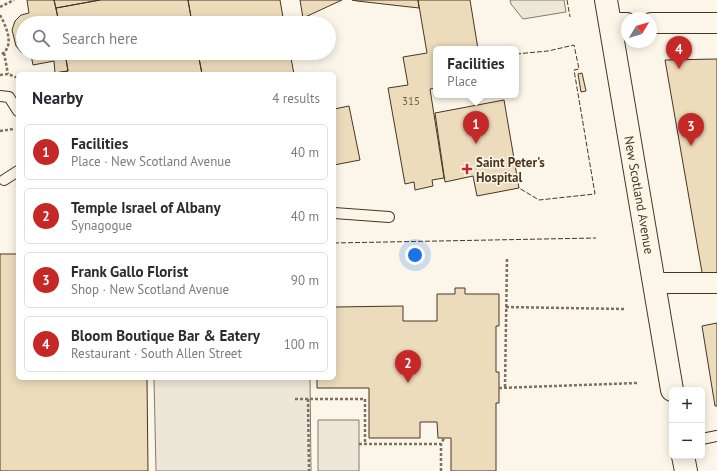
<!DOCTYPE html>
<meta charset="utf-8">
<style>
:root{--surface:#fff;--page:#f2f2f3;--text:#2b2b33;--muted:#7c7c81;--line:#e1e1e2;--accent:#c62828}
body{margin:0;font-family:"PT Sans",sans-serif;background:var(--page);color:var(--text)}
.controls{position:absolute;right:12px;bottom:12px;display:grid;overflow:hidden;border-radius:6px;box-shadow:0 2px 10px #0003}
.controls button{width:36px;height:36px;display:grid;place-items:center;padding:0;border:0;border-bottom:1px solid var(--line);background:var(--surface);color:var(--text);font:20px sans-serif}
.compass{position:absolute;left:621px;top:12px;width:36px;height:36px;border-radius:50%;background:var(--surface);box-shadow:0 2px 10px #0003;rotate:52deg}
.you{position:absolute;left:415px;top:255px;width:14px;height:14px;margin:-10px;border:3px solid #fff;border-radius:50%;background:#1a73e8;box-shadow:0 0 0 6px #1a73e833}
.badge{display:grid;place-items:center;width:26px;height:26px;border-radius:50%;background:var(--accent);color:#fff;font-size:13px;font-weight:700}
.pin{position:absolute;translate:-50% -33px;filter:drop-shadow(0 1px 2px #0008)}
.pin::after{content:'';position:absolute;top:21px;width:14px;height:12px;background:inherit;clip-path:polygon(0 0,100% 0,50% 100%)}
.popup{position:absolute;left:433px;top:46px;width:86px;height:52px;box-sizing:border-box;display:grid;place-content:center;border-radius:6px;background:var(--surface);filter:drop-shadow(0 1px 3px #0005);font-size:13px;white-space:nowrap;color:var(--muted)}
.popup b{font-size:15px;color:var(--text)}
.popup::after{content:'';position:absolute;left:50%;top:100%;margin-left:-8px;border:8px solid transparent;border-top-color:var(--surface)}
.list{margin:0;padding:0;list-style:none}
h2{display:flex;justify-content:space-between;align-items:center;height:52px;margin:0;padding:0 16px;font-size:17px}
h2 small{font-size:13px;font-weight:400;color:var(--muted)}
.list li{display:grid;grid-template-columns:26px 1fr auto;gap:12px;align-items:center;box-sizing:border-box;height:56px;margin:0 8px 8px;padding:0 8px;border:1px solid var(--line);border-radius:6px}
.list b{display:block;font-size:15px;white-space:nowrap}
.list p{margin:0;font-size:13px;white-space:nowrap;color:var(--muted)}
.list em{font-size:13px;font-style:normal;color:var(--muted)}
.icon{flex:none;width:22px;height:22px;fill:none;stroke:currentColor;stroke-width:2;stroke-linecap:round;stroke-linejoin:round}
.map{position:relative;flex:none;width:717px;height:471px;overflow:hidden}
.search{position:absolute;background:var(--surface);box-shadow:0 2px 10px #0003;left:16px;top:16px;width:320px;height:44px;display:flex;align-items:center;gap:10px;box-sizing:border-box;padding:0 14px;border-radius:22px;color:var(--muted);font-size:15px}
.panel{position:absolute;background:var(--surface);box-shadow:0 2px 10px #0003;left:16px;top:72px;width:320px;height:308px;border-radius:6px}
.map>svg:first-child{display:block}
.green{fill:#ede6d9;stroke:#887966}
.parking{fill:#ede7d9;stroke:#887966}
.building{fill:#ecdcbc;stroke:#4a3520}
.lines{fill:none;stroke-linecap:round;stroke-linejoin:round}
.lane-casing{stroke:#4a3520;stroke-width:12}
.street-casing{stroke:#4a3520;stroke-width:22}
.secondary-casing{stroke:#4a3520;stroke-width:24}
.path{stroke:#7f6f5c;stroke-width:2.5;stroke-dasharray:3 2;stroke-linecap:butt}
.lane{stroke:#fbf6e9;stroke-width:10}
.street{stroke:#fbf6e9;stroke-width:20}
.secondary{stroke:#fbf6e9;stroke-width:22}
.fence{stroke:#4a3520;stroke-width:1;stroke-dasharray:5 2;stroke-linecap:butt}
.poi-dot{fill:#c62828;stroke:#fbf6e9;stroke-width:1.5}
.labels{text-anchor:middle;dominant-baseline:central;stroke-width:3;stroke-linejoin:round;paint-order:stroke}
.number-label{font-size:11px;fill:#725f47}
.poi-label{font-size:13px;font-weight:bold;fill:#4a3520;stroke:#fbf6e9;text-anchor:start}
.street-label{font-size:13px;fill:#4a3520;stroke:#fbf6e9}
</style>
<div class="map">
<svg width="717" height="471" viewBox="0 0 717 471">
<rect width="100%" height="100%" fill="#fbf6e9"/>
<path class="green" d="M 318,420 L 359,420 L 359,471 L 318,471 Z"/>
<path class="parking" d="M 510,0 L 564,0 L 566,12 L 523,19 L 511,4 Z
M 154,378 L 310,378 L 311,471 L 156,471 Z"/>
<path class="building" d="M 27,0 L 54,0 L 59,23 L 23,23 L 23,53 L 65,53 L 68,71 L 55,73 L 54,61 L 33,65 L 31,55 L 22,53 L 16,46 L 12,30 L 15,21 L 21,15 L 29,13 Z
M 54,0 L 100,0 L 56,8 Z
M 100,0 L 188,0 L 192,23 L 59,23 L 56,8 Z
M 188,0 L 280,0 L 284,23 L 192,23 Z
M 300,0 L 342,0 L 303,18 Z
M 352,0 L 418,0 L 419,8 L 357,1 Z
M 418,0 L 470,0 L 478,49 L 436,49 L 436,88 L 430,89 L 444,178 L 432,180 L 433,186 L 415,190 L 414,182 L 405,184 L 388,88 L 408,85 L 403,57 L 427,53 Z
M 65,53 L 198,53 L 202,74 L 56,74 L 55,73 L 68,71 Z
M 198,53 L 290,53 L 294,74 L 202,74 Z
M 717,59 L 717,276 L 703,278 L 665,60 Z
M 582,73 L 586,91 L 581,92 L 578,74 Z
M 504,100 L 519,188 L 477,196 L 473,176 L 445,182 L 435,113 Z
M 349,106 L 360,160 L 334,165 L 334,109 Z
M 0,254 L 18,254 L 18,378 L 147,378 L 148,471 L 0,471 Z
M 455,288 L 465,288 L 465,294 L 499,294 L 499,326 L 496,326 L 496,372 L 499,372 L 499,403 L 496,403 L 496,471 L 451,471 L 451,438 L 438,438 L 437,422 L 420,422 L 420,438 L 369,438 L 369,388 L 317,388 L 317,378 L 334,378 L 334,307 L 403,306 L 403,321 L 437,321 L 437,294 L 455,294 Z
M 717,323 L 717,406 L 715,406 L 702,326 Z"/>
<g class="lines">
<g class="lane-casing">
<path id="lane" d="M 0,96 L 9,97 L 18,111
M 4,180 L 18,171
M 334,213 L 389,217
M 702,439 L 717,436"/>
</g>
<g class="street-casing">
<path id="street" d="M 610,23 L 627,23
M 651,23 L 717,23
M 654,283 L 717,283"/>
</g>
<g class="secondary-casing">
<path id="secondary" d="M 606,0 L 672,390
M 683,456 L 686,471"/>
</g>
<path class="path" d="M 0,7 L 14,0
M 0,15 C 6,26 16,47 0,55
M 4,53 L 8,74
M 0,75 L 8,74 L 18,78
M 0,131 L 14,129
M 506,307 L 625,309
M 505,387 L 507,259
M 499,388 L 637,383
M 295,399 L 365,399 L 365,444
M 308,399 L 309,471
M 359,444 L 441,444
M 441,471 L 441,444 L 444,438"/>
<use href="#lane" class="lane"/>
<use href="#street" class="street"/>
<use href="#secondary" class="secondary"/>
<path class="fence" d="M 567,0 L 570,17
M 516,54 L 548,51 L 574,45 L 579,69 L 574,70 L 595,194 L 539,200 L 519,188
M 334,243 L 596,238"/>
</g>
<path class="poi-dot" d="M465 163h4v4h4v4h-4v4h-4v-4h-4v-4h4z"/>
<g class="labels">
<g class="number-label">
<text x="411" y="101">315</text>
</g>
<g class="poi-label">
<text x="476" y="162">Saint Peter's<tspan x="476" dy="15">Hospital</tspan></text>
</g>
<g class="street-label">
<text transform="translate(639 195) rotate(80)">New Scotland Avenue</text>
</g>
</g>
</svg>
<div class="controls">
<button>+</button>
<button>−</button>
</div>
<svg class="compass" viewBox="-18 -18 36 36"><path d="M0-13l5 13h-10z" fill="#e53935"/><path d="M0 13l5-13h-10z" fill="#7c7c81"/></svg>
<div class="you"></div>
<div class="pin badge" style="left:476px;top:144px">1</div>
<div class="popup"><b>Facilities</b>Place</div>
<div class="pin badge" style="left:408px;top:383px">2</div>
<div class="pin badge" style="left:691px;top:146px">3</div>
<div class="pin badge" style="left:679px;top:69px">4</div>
<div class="search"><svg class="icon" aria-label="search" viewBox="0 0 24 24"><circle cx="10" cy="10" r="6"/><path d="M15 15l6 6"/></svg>Search here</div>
<section class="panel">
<h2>Nearby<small>4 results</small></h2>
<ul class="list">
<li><span class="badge">1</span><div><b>Facilities</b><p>Place · New Scotland Avenue</p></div><em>40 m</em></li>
<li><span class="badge">2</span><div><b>Temple Israel of Albany</b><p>Synagogue</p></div><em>40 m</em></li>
<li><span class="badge">3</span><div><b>Frank Gallo Florist</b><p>Shop · New Scotland Avenue</p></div><em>90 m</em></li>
<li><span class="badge">4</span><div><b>Bloom Boutique Bar &amp; Eatery</b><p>Restaurant · South Allen Street</p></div><em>100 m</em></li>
</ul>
</section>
</div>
